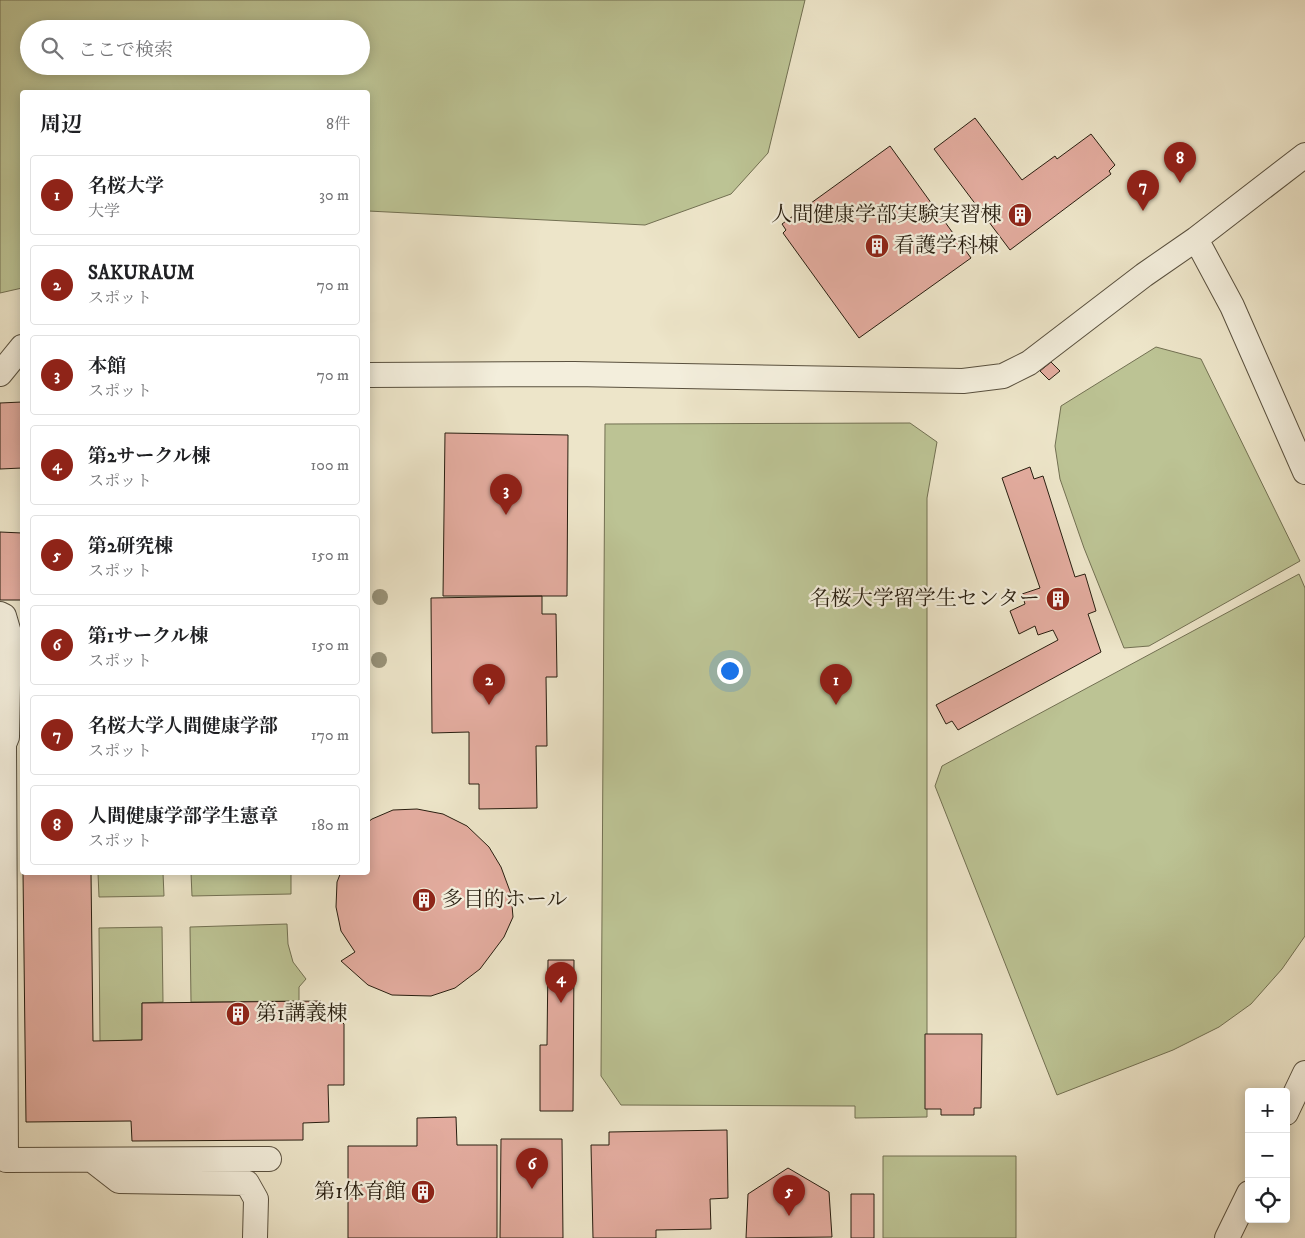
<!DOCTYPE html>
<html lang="ja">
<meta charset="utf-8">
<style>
:root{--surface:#fff;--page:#f2f2f2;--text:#202124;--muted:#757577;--line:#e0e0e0;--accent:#8f2418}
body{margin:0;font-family:"IM FELL DW Pica","Noto Serif JP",serif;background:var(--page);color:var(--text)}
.controls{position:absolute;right:15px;bottom:15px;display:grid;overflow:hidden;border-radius:5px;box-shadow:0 2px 12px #0003}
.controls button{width:45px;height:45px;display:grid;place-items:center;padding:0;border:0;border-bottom:1px solid var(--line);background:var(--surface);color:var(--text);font:25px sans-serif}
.you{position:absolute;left:729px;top:670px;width:18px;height:18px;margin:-12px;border:4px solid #fff;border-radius:50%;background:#1a73e8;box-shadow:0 0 0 8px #1a73e833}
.badge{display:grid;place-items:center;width:32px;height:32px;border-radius:50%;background:var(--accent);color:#fff;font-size:16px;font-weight:700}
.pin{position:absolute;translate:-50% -41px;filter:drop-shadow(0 1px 2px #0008)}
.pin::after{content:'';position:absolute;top:26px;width:18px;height:15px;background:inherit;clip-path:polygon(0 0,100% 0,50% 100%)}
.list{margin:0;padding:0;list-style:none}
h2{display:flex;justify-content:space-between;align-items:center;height:65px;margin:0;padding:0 20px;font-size:21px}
h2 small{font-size:16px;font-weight:400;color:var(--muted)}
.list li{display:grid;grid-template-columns:32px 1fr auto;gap:15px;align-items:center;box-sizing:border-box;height:80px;margin:0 10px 10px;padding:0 10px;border:1px solid var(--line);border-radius:5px}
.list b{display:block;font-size:19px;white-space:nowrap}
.list p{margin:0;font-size:16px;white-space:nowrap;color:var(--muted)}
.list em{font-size:16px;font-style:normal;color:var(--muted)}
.icon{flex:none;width:28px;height:28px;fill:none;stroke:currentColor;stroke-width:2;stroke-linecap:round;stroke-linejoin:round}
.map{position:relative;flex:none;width:1305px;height:1238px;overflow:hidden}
.search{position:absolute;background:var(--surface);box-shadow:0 2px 12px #0003;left:20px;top:20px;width:350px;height:55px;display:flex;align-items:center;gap:12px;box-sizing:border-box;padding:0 18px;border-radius:28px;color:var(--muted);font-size:19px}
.panel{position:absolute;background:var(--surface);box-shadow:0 2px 12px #0003;left:20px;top:90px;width:350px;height:785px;border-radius:5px}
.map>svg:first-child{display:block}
.green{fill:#bcc394;stroke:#727052;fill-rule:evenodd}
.building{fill:#e3ac9f;stroke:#281e10}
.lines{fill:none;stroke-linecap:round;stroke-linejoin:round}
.minor-casing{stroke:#59503e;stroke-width:26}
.minor{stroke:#f3eedc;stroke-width:24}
.tree{fill:#999379}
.labels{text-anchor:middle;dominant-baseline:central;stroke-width:4.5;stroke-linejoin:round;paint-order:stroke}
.poi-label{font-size:21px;fill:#281e10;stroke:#f3eedc;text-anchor:end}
</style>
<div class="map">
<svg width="1305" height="1238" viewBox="0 0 1305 1238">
<rect width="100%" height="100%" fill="#ede5c9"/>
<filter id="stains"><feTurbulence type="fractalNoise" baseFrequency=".004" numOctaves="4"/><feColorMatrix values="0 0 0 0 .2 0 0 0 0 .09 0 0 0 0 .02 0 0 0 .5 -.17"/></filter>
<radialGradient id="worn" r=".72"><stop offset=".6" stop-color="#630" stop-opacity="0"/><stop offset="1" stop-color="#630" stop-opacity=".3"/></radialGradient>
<path class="green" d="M 0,0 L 805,0 L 768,153 L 731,194 L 645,225 L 368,211 L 368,92 L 22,92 L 22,288 L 0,293 ZM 29,29 L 361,29 L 361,66 L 29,66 Z
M 1156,347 L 1201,359 L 1300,561 L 1149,646 L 1124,648 L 1084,548 L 1060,479 L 1055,446 L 1061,406 Z
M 910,423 L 937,442 L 927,498 L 927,1117 L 855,1118 L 855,1106 L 621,1105 L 601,1076 L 605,424 Z
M 1299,574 L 1305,588 L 1305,936 L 1282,969 L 1251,1004 L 1219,1027 L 1173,1050 L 1057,1095 L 935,786 L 942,766 Z
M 98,873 L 163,873 L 164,896 L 99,897 Z
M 191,873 L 291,873 L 291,894 L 192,896 Z
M 287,924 L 288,944 L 293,962 L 306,979 L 299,987 L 299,1001 L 191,1002 L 190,927 Z
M 162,927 L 163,1002 L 142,1003 L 142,1040 L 100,1041 L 99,928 Z
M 883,1156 L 1016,1156 L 1016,1238 L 883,1238 Z"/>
<path class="building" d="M 975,118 L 1022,180 L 1055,156 L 1057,159 L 1091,134 L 1115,165 L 1109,171 L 1111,174 L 1010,250 L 934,149 Z
M 890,146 L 971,258 L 859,338 L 783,233 L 786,230 L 782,224 Z
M 1051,362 L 1060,371 L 1049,380 L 1040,371 Z
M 22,402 L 22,468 L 0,469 L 0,403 Z
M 445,433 L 568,435 L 567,596 L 443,596 Z
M 1030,467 L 1034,479 L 1043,476 L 1075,577 L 1085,574 L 1096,611 L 1088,614 L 1101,652 L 958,730 L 952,721 L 946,724 L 936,705 L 1058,640 L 1053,630 L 1038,635 L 1035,626 L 1019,634 L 1010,611 L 1025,604 L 1022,594 L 1040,588 L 1002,478 Z
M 0,532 L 22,533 L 22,600 L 0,600 Z
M 542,596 L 542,614 L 556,614 L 557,677 L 546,677 L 547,746 L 536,746 L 537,808 L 479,809 L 479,784 L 469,784 L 469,732 L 432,733 L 431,598 Z
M 417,809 L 443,814 L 467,826 L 489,847 L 501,867 L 511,894 L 513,917 L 504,937 L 480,969 L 455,988 L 431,996 L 392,995 L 368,985 L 341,961 L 355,952 L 341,931 L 336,907 L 337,882 L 341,872 L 368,872 L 368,822 L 372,819 L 393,810 Z
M 23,872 L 91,872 L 93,1041 L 142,1040 L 142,1003 L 321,1001 L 344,1024 L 344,1085 L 328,1085 L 329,1122 L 303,1123 L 303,1140 L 132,1141 L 131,1121 L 26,1122 Z
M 548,960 L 574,960 L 573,1111 L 540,1111 L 540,1045 L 547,1045 Z
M 925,1034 L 982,1034 L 981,1108 L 974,1108 L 974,1115 L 941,1115 L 941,1109 L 925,1109 Z
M 456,1117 L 457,1145 L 497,1145 L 497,1238 L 348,1238 L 348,1146 L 417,1146 L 417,1118 Z
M 727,1130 L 728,1198 L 710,1199 L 711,1229 L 656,1230 L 656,1238 L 593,1238 L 591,1145 L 609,1145 L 609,1132 Z
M 501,1139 L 562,1139 L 563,1238 L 500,1238 Z
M 788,1168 L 829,1192 L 832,1237 L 746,1238 L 748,1194 Z
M 851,1194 L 874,1194 L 874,1238 L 851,1238 Z"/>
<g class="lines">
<g class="minor-casing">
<path id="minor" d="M 1196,239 L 1232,306 L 1305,472
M 0,374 L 22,347
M 368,375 L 574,374 L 963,381 L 1003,376 L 1029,363 L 1144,275 L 1196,239 L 1305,155
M 0,614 L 4,616 L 9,633 L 7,737 L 4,744 L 0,746
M 4,744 L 6,1160 L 269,1159
M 1286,1113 L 1305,1073
M 92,1160 L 119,1181 L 247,1183 L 256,1199 L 255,1238
M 1227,1238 L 1249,1193"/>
</g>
<use href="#minor" class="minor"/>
</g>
<g class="tree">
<circle cx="380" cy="597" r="8"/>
<circle cx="379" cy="660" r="8"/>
</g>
<defs>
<g id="building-disc" transform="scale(1.25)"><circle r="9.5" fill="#8f2418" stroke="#f3eedc"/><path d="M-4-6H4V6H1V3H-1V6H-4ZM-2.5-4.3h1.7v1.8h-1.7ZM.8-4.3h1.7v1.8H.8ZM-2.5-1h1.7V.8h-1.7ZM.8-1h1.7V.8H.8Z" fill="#fff"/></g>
</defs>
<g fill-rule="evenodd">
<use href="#building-disc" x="1020" y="215"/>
<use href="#building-disc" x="877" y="246"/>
<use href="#building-disc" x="1058" y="599"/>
<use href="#building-disc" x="424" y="900"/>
<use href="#building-disc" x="238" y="1014"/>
<use href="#building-disc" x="423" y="1192"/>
</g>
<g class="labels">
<g class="poi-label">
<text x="1002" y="215">人間健康学部実験実習棟</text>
<text x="894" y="246" text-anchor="start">看護学科棟</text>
<text x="1040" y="599">名桜大学留学生センター</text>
<text x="442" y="900" text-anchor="start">多目的ホール</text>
<text x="256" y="1014" text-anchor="start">第1講義棟</text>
<text x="406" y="1192">第1体育館</text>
</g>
</g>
<rect width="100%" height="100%" filter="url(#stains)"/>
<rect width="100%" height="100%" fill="url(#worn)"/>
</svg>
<div class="controls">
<button>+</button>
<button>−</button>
<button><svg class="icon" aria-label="locate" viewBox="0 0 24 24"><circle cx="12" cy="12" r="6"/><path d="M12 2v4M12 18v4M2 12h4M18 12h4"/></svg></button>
</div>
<div class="you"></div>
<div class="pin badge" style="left:836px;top:705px">1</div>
<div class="pin badge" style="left:489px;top:705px">2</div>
<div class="pin badge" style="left:506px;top:515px">3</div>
<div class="pin badge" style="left:561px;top:1003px">4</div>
<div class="pin badge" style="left:789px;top:1216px">5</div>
<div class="pin badge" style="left:532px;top:1189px">6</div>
<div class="pin badge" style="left:1143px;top:211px">7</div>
<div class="pin badge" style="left:1180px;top:183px">8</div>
<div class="search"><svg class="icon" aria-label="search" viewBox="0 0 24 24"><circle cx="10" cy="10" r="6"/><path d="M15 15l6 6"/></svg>ここで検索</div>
<section class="panel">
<h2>周辺<small>8件</small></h2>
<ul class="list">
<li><span class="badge">1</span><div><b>名桜大学</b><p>大学</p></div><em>30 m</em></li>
<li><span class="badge">2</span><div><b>SAKURAUM</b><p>スポット</p></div><em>70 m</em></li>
<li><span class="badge">3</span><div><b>本館</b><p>スポット</p></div><em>70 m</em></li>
<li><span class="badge">4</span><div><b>第2サークル棟</b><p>スポット</p></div><em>100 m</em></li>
<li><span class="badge">5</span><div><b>第2研究棟</b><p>スポット</p></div><em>150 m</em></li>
<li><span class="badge">6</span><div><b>第1サークル棟</b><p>スポット</p></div><em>150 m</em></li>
<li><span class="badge">7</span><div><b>名桜大学人間健康学部</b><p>スポット</p></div><em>170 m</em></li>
<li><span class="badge">8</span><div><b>人間健康学部学生憲章</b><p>スポット</p></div><em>180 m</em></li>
</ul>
</section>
</div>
